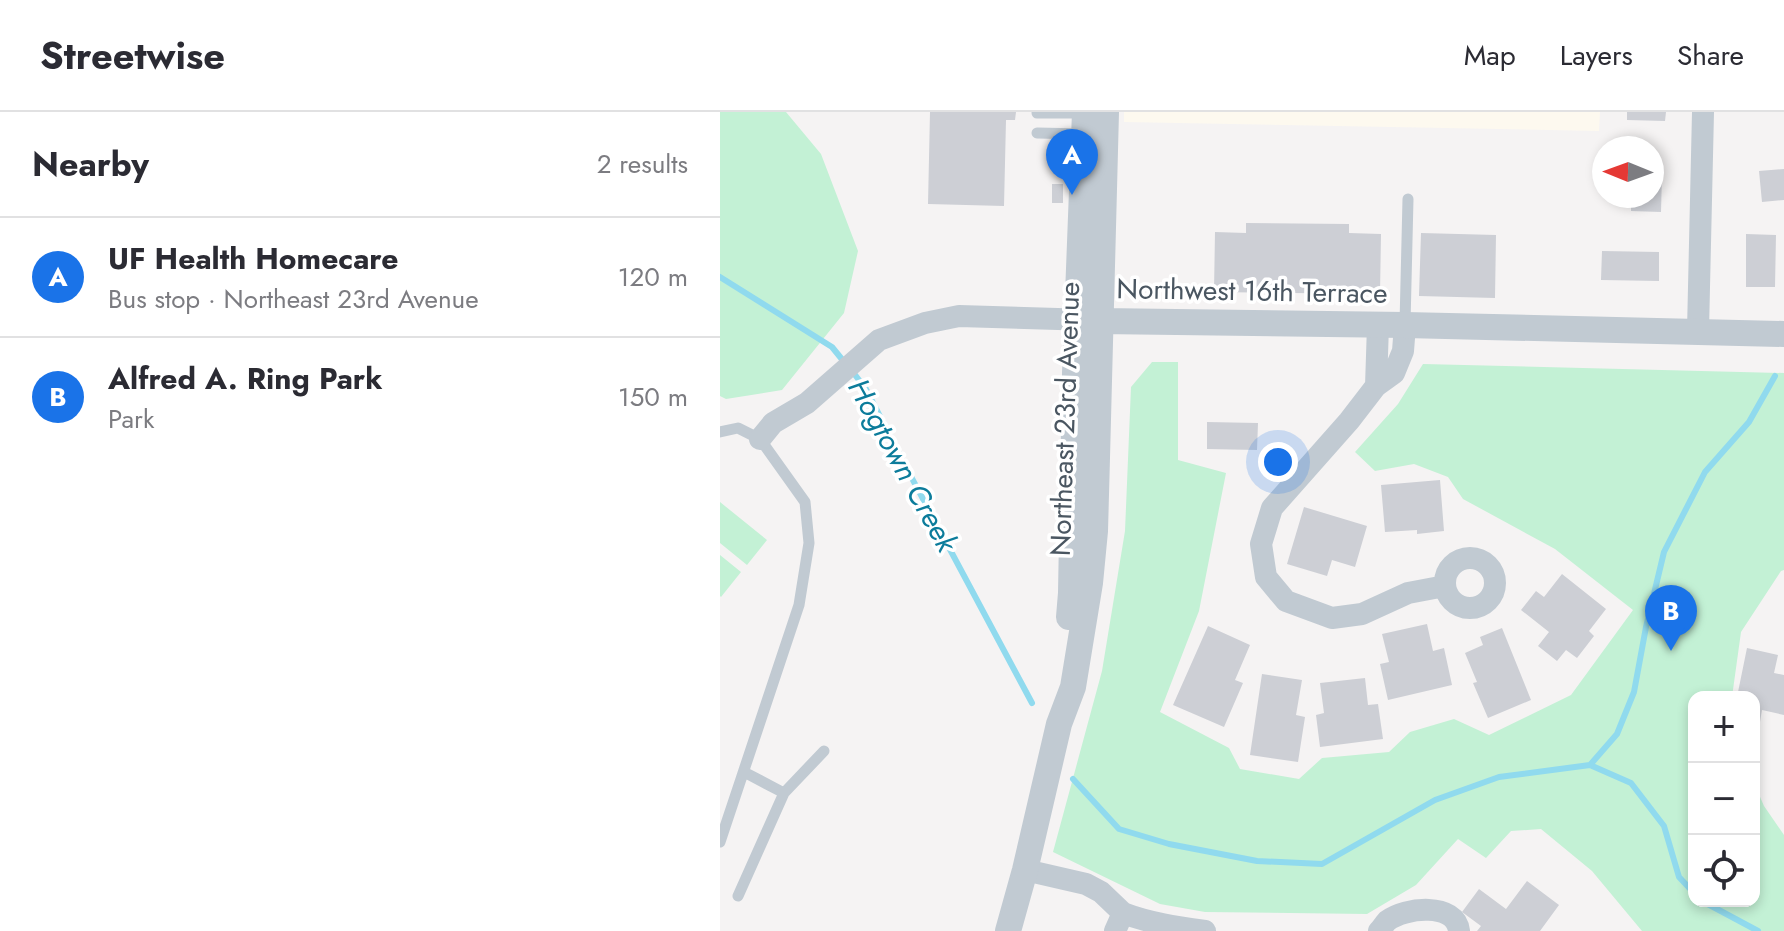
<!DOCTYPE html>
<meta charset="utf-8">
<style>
:root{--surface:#fff;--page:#f7f7f7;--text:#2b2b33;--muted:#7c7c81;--line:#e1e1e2;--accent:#1a73e8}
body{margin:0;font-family:Jost,sans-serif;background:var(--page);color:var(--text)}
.controls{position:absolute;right:24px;bottom:24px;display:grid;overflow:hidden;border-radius:16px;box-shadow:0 4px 12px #0003}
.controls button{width:72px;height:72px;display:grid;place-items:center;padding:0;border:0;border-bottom:2px solid var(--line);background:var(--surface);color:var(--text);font:40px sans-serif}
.compass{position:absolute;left:872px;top:24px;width:72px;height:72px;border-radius:50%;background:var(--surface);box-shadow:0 4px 12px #0003;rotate:271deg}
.you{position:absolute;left:558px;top:350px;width:28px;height:28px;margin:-20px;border:6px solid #fff;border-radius:50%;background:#1a73e8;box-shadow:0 0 0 12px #1a73e833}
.badge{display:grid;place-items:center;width:52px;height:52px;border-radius:50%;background:var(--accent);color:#fff;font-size:26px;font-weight:700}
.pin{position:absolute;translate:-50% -66px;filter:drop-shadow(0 2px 4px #0008)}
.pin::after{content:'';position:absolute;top:42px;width:28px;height:24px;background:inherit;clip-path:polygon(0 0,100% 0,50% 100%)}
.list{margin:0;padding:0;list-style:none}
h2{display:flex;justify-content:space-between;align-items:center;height:104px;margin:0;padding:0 32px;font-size:34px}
h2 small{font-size:26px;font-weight:400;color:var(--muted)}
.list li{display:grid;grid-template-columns:52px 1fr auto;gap:24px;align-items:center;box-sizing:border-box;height:120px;padding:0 32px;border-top:2px solid var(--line)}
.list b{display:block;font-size:30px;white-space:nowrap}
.list p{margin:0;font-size:26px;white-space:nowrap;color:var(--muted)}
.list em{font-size:26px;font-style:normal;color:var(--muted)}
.icon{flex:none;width:44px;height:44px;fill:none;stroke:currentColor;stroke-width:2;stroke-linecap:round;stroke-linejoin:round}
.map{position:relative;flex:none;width:1064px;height:819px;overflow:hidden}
header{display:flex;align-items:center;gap:48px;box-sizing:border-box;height:112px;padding:0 40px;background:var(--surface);border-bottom:2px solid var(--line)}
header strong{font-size:38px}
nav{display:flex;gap:44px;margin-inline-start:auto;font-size:28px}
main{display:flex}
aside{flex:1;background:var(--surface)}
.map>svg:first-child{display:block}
.commercial{fill:#fdf9ef}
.green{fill:#c3f1d5}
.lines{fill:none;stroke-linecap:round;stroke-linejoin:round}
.stream{stroke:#90daee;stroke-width:6}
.building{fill:#cdcfd5}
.service{stroke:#c1cad2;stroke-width:11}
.minor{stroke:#c1cad2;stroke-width:22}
.tertiary{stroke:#c1cad2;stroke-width:26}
.labels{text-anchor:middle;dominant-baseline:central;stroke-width:7;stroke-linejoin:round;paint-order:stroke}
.street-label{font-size:28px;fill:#4a5661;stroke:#fff}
.water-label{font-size:30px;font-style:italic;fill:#0c7c9b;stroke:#fff}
</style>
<header>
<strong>Streetwise</strong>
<nav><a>Map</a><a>Layers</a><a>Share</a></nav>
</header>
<main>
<aside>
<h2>Nearby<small>2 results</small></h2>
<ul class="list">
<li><span class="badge">A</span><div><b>UF Health Homecare</b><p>Bus stop · Northeast 23rd Avenue</p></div><em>120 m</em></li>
<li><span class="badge">B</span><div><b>Alfred A. Ring Park</b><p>Park</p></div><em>150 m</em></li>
</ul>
</aside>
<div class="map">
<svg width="1064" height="819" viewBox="0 0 1064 819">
<rect width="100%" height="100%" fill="#f5f3f3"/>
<path class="commercial" d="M 404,0 L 880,0 L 879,19 L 404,10 Z"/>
<path class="green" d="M 0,0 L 66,0 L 101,42 L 138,139 L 124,201 L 62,278 L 6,287 L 0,284 Z
M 432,250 L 458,250 L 458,348 L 506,361 L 479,499 L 440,600 L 509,636 L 520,657 L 579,667 L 602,646 L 669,640 L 690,620 L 734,607 L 769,623 L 851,583 L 913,498 L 835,437 L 743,387 L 728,365 L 694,352 L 655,359 L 635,340 L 678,292 L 703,252 L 1064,261 L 1064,458 L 1061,459 L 1021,520 L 1012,585 L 974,585 L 974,789 L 1034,789 L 1034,671 L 1044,694 L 1064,723 L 1064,819 L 922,819 L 872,759 L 821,717 L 791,719 L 766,746 L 738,727 L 696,773 L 647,802 L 485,800 L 440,792 L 333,740 L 382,559 L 405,419 L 411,275 Z
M 0,390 L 47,428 L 27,453 L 0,431 Z
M 0,443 L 21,460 L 1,485 L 0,484 Z"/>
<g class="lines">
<path class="stream" d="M 0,165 L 112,235 L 125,251
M 132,259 L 146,277 L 187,357 L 312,591
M 870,653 L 897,622 L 914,580 L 926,515 L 944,440 L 985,360 L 1029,310 L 1055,264
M 870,653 L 911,671 L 944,714 L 959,765 L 974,781
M 353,667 L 399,717 L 449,732 L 537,749 L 602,752 L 715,688 L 779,665 L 870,653
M 982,789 L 1038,819"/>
</g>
<path class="building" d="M 210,0 L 296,0 L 295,8 L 286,8 L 284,94 L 208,92 Z
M 907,0 L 946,0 L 945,9 L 907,8 Z
M 932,41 L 938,41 L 937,63 L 942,63 L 941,100 L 911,99 L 911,84 L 932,84 Z
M 1064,57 L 1064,88 L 1042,90 L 1039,59 Z
M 332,72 L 343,72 L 343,91 L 332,91 Z
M 526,111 L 629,112 L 629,121 L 661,122 L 660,182 L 494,180 L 495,120 L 526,121 Z
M 701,121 L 776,123 L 775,186 L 699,184 Z
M 1026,122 L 1056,123 L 1055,175 L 1026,175 Z
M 882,139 L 939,140 L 939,169 L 881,168 Z
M 487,310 L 538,311 L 537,338 L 487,337 Z
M 720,368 L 724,419 L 697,422 L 697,418 L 665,420 L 661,373 Z
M 584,395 L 647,414 L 635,455 L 612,448 L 607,464 L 567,452 Z
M 842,462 L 886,497 L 869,519 L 874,524 L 857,546 L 846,538 L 837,549 L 818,534 L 829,520 L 801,498 L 816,479 L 824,485 Z
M 707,512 L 713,539 L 724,536 L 732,573 L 668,588 L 660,552 L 669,550 L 662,522 Z
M 488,514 L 530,533 L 515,568 L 523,571 L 504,615 L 453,593 Z
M 782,516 L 811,588 L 768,606 L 753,571 L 757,570 L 745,541 L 763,533 L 760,525 Z
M 1027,536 L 1058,543 L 1054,561 L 1064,563 L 1064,603 L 1042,598 L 1040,610 L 1034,609 L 1034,585 L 1017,585 Z
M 542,562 L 582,568 L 576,603 L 585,605 L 578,650 L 530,643 Z
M 645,566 L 648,593 L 658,592 L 663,627 L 600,635 L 596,603 L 604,601 L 600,571 Z
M 807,769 L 839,793 L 820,819 L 757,819 L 761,814 L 742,800 L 759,777 L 786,797 Z"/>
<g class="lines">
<path class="service" d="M 317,1 L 364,1
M 317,21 L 364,22
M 685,212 L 688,87
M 0,320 L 18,316 L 40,327 L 85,390 L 89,431 L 79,493 L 0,730
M 64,681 L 104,639
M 18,784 L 64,681 L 24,660"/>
<path class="minor" d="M 685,213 L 683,239 L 674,261 L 656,274 L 629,309 L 552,396 L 541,432 L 546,465 L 566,489 L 612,506 L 642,502 L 688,481 L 725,474
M 978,219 L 983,0
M 656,274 L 658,213
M 40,327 L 53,311 L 87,291 L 159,228 L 205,211 L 239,204 L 371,208
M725 471a25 25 0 1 1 50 0a25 25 0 1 1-50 0Z
M 305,758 L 366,772 L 381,780 L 403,801 L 395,819
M 403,801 C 429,811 457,815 485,819
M 659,819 C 661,817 666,810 667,809 C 685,795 736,790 739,819"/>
<path class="tertiary" d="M 380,209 L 685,213 L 1064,222
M 349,505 L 351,481 L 355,261 L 365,0
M 288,819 L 305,758 L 339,612 L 353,575 L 370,471 L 375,419 L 377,346 L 386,0"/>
</g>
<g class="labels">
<g class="street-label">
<text transform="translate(532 179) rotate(1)">Northwest 16th Terrace</text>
<text transform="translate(345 307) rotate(-88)">Northeast 23rd Avenue</text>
</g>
<g class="water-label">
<text transform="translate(183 353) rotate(61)">Hogtown Creek</text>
</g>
</g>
</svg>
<div class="controls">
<button>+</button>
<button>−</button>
<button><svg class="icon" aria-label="locate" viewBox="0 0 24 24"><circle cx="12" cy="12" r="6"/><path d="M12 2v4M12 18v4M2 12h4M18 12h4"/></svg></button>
</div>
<svg class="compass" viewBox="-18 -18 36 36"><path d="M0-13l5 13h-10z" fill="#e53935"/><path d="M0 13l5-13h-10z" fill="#7c7c81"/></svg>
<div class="you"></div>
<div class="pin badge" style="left:352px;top:83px">A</div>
<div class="pin badge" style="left:951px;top:539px">B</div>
</div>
</main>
